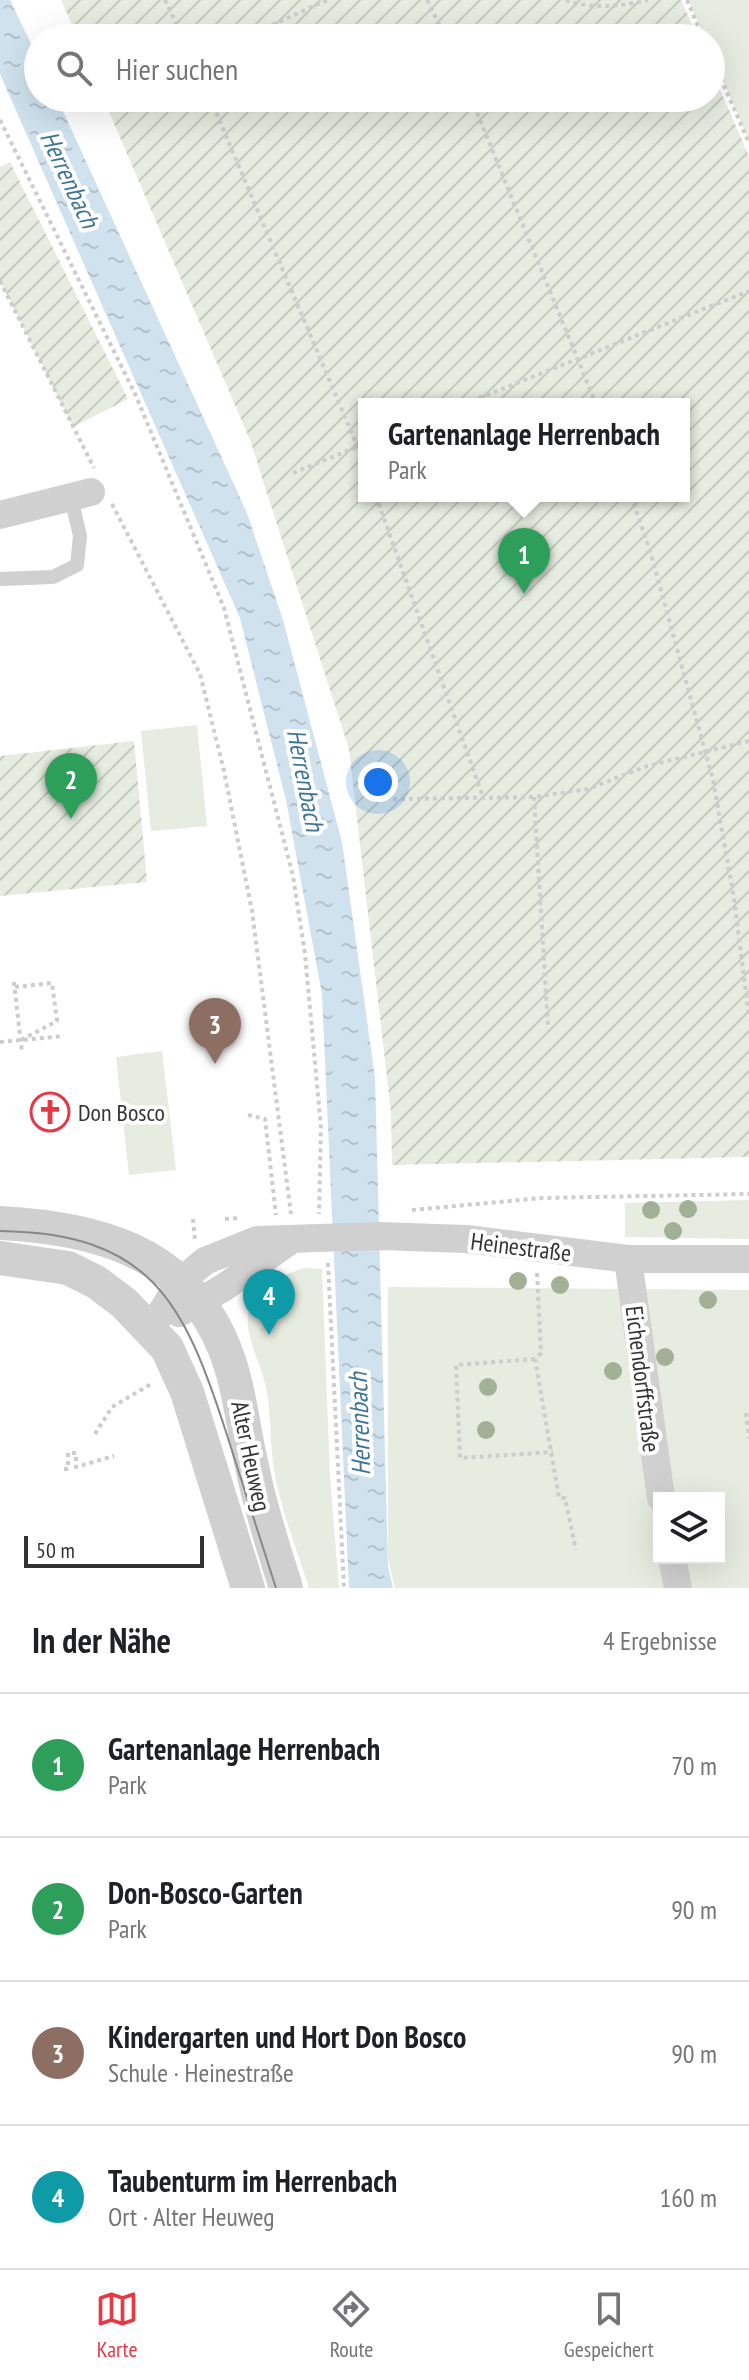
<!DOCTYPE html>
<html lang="de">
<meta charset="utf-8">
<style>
:root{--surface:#fff;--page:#f2f2f2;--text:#202124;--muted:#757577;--line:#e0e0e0;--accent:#e63946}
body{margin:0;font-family:"PT Sans Narrow",sans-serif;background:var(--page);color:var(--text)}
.controls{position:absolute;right:24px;bottom:24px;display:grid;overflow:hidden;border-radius:0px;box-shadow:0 8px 32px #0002}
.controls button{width:72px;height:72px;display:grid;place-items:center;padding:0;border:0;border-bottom:2px solid var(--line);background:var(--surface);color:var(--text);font:40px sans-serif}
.scale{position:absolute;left:24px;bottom:20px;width:180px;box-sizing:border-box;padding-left:8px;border:4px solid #333;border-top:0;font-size:22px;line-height:28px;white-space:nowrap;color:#333;-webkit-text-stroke:6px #fff;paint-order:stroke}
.you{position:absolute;left:378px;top:782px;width:28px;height:28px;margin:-20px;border:6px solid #fff;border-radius:50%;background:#1a73e8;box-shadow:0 0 0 12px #1a73e833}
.badge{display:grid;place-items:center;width:52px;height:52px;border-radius:50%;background:var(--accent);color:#fff;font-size:26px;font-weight:700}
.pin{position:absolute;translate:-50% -66px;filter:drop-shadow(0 2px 4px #0008)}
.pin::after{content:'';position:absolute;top:42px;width:28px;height:24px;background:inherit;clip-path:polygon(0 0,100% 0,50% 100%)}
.popup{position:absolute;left:358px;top:398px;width:332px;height:104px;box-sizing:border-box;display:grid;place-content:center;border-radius:0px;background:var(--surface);filter:drop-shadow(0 2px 6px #0005);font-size:26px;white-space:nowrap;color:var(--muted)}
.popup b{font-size:30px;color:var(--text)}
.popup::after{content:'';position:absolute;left:50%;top:100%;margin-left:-16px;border:16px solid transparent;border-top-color:var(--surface)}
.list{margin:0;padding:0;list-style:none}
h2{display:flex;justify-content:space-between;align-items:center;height:104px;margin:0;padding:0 32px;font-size:34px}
h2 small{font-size:26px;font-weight:400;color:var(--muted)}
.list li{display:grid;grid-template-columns:52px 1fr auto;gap:24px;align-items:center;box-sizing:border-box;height:144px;padding:0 32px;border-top:2px solid var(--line)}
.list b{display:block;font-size:30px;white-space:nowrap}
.list p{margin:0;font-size:26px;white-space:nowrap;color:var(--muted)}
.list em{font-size:26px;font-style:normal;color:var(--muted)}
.icon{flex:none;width:44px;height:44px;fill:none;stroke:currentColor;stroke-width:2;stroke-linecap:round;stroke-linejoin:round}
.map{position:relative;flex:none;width:749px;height:1588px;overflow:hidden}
.search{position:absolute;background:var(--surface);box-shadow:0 8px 32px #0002;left:24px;right:24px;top:24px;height:88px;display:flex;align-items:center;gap:20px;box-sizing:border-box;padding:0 28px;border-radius:44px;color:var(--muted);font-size:30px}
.sheet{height:680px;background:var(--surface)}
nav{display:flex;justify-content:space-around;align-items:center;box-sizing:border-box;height:112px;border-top:2px solid var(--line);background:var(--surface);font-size:22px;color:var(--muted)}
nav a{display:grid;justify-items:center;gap:4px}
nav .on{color:var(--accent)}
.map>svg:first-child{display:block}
.green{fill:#e6ecdf;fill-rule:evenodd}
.garden{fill:url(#garden-furrows);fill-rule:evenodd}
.water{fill:url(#water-ripples)}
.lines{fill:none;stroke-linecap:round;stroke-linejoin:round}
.path{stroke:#cdcdcd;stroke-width:4;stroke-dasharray:4 4;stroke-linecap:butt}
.service{stroke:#d0d0d0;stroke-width:14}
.minor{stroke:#d0d0d0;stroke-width:28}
.tertiary{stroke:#d0d0d0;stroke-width:34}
.tram{stroke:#888;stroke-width:2}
.tree{fill:#a2b095}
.labels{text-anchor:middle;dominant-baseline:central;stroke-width:8;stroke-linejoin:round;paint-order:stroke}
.poi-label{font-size:24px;fill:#333;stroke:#fff;text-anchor:start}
.street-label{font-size:24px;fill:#333;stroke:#fff}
.water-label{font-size:26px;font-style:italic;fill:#3f7597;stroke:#fff}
</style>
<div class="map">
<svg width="749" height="1588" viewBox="0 0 749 1588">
<defs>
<pattern id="garden-furrows" width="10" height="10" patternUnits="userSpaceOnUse" patternTransform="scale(2)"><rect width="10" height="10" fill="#e6ecdf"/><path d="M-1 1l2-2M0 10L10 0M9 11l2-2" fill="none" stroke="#c6cbc0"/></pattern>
<pattern id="water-ripples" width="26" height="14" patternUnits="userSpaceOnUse" patternTransform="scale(2)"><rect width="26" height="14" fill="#cfe2ee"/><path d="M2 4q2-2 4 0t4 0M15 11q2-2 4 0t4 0" fill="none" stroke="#b2c2cd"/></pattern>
</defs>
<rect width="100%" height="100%" fill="#fff"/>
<path class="green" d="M 688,0 L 749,0 L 749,141 L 711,53 L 711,38 L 705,38 Z
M 197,725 L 207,826 L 151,831 L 141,731 Z
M 162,1051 L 176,1170 L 129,1175 L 116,1057 Z
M 749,1200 L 749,1239 L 625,1237 L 625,1203 Z
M 305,1268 L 322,1269 L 330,1477 L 339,1588 L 309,1588 C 296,1547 279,1506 273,1463 C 270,1437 271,1409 265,1383 C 260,1362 240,1326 251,1305 C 262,1284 284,1274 305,1268 Z
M 388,1287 L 749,1290 L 749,1588 L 395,1588 L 388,1559 ZM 659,1498 L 719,1498 L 719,1558 L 659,1558 Z"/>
<path class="garden" d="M 61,0 L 681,0 L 698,38 L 78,38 Z
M 711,69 L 749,156 L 749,1157 L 392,1165 L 391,1112 L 349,749 L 250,440 L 103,98 L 711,98 ZM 684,404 L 684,496 L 364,496 L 364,404 Z
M 10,162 L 128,399 L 73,427 L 0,281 L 0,167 Z
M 134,741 L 147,882 L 0,896 L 0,756 Z"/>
<path class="water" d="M 0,0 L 10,0 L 38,58 L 38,98 L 57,98 L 247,513 L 283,620 L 342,842 L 375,1078 L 388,1566 L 393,1588 L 349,1588 L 322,994 L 286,800 L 240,618 L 0,74 Z"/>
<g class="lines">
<path class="path" d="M 165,0 L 183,38
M 427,0 L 446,38
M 566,0 C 591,10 623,6 648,0
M 687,0 L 703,38
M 243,38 L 327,0
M 711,56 L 749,143
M 210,98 L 364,462
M 471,98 L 596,404
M 0,120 L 136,396 L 224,608 L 293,876 L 305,954 L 321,1128 L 319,1214
M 0,281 L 94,468
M 464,404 L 749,291
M 293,473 L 364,444
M 376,496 L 483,797
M 631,496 L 651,554 L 713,780 L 734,898 L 749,1017
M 112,504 L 200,674 L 224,771 L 252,911 L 291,1214
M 534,797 L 548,1027
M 393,799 L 534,797 L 588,789 L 647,766 L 749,741
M 14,982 L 22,1053
M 15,987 L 52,983 L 57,1021 L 21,1040
M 0,1042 L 64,1036
M 248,1115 L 265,1119 L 276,1215
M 412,1210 L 542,1198 L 749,1194
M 193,1219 L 195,1240
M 225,1219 L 240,1218
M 328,1263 L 344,1588
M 537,1273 L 541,1353 L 535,1359 L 559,1498 L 565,1498 L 576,1550
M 535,1359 L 456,1365 L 460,1458 L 553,1452
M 746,1413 L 749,1438
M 95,1434 L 112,1407 L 151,1384
M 64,1469 L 68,1469 L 68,1453 L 76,1453 L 76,1467 L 114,1456"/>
<path class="service" d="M 0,579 L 53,577 L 77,565 L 80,536 L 71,498"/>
<path class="minor" d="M 0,515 L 91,492
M 628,1259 L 661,1498
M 179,1313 L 223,1288 L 291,1240
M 151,1329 L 180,1282 L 205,1261 L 257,1240 L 380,1236 L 466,1239 L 628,1259 L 749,1259
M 672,1558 L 678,1588"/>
<path class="tertiary" d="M 0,1223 C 95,1228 184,1250 224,1347 C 240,1386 243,1430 253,1471 C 261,1511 274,1549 286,1588
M 0,1258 L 68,1268 L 96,1282 L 124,1303 L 167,1348 L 187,1392 L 248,1588"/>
<path class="tram" d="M 0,1231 C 151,1233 184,1302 226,1432 C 243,1484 259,1536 276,1588"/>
</g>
<g class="tree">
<circle cx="688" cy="1209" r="9"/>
<circle cx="651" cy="1210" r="9"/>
<circle cx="673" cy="1231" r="9"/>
<circle cx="518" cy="1281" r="9"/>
<circle cx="560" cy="1285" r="9"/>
<circle cx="708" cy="1300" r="9"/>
<circle cx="665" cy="1357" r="9"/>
<circle cx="613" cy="1371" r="9"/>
<circle cx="488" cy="1387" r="9"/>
<circle cx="486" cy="1430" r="9"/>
</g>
<defs>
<g id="church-ring" transform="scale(2)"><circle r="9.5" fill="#fff" stroke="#e63946" stroke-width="1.5"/><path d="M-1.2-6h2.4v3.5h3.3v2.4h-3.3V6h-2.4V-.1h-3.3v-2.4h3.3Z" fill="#e63946"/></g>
</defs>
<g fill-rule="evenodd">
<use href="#church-ring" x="50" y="1112"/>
</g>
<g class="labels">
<g class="poi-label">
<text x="78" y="1112">Don Bosco</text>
</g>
<g class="street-label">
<text transform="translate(521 1247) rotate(7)">Heinestraße</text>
<text transform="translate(643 1379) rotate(83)">Eichendorffstraße</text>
<text transform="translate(251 1456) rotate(78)">Alter Heuweg</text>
</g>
<g class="water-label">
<text transform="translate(70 179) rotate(65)">Herrenbach</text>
<text transform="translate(306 780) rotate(79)">Herrenbach</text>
<text transform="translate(359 1424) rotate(-92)">Herrenbach</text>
</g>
</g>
</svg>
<div class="controls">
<button><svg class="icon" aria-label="layers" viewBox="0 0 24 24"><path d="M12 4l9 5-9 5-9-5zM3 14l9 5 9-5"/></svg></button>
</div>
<div class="scale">50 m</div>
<div class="you"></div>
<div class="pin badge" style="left:524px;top:594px;background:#2e9e5b">1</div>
<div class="popup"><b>Gartenanlage Herrenbach</b>Park</div>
<div class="pin badge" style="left:71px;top:819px;background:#2e9e5b">2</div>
<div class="pin badge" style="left:215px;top:1064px;background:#8d6e63">3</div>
<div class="pin badge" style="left:269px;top:1335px;background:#0f9aa8">4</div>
<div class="search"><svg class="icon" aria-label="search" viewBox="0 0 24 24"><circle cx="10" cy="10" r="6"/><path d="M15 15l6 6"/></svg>Hier suchen</div>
</div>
<section class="sheet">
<h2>In der Nähe<small>4 Ergebnisse</small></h2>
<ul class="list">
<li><span class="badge" style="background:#2e9e5b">1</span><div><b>Gartenanlage Herrenbach</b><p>Park</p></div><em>70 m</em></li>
<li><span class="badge" style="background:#2e9e5b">2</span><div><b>Don-Bosco-Garten</b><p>Park</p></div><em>90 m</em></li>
<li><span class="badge" style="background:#8d6e63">3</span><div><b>Kindergarten und Hort Don Bosco</b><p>Schule · Heinestraße</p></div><em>90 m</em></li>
<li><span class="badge" style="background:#0f9aa8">4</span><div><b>Taubenturm im Herrenbach</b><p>Ort · Alter Heuweg</p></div><em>160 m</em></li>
</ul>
</section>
<nav>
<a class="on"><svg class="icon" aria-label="map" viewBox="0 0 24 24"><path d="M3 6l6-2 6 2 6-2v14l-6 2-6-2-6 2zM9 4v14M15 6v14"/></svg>Karte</a>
<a><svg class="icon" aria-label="directions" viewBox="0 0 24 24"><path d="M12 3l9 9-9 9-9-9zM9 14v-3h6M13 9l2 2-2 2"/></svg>Route</a>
<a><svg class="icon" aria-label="saved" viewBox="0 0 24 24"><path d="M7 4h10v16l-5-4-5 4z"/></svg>Gespeichert</a>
</nav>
